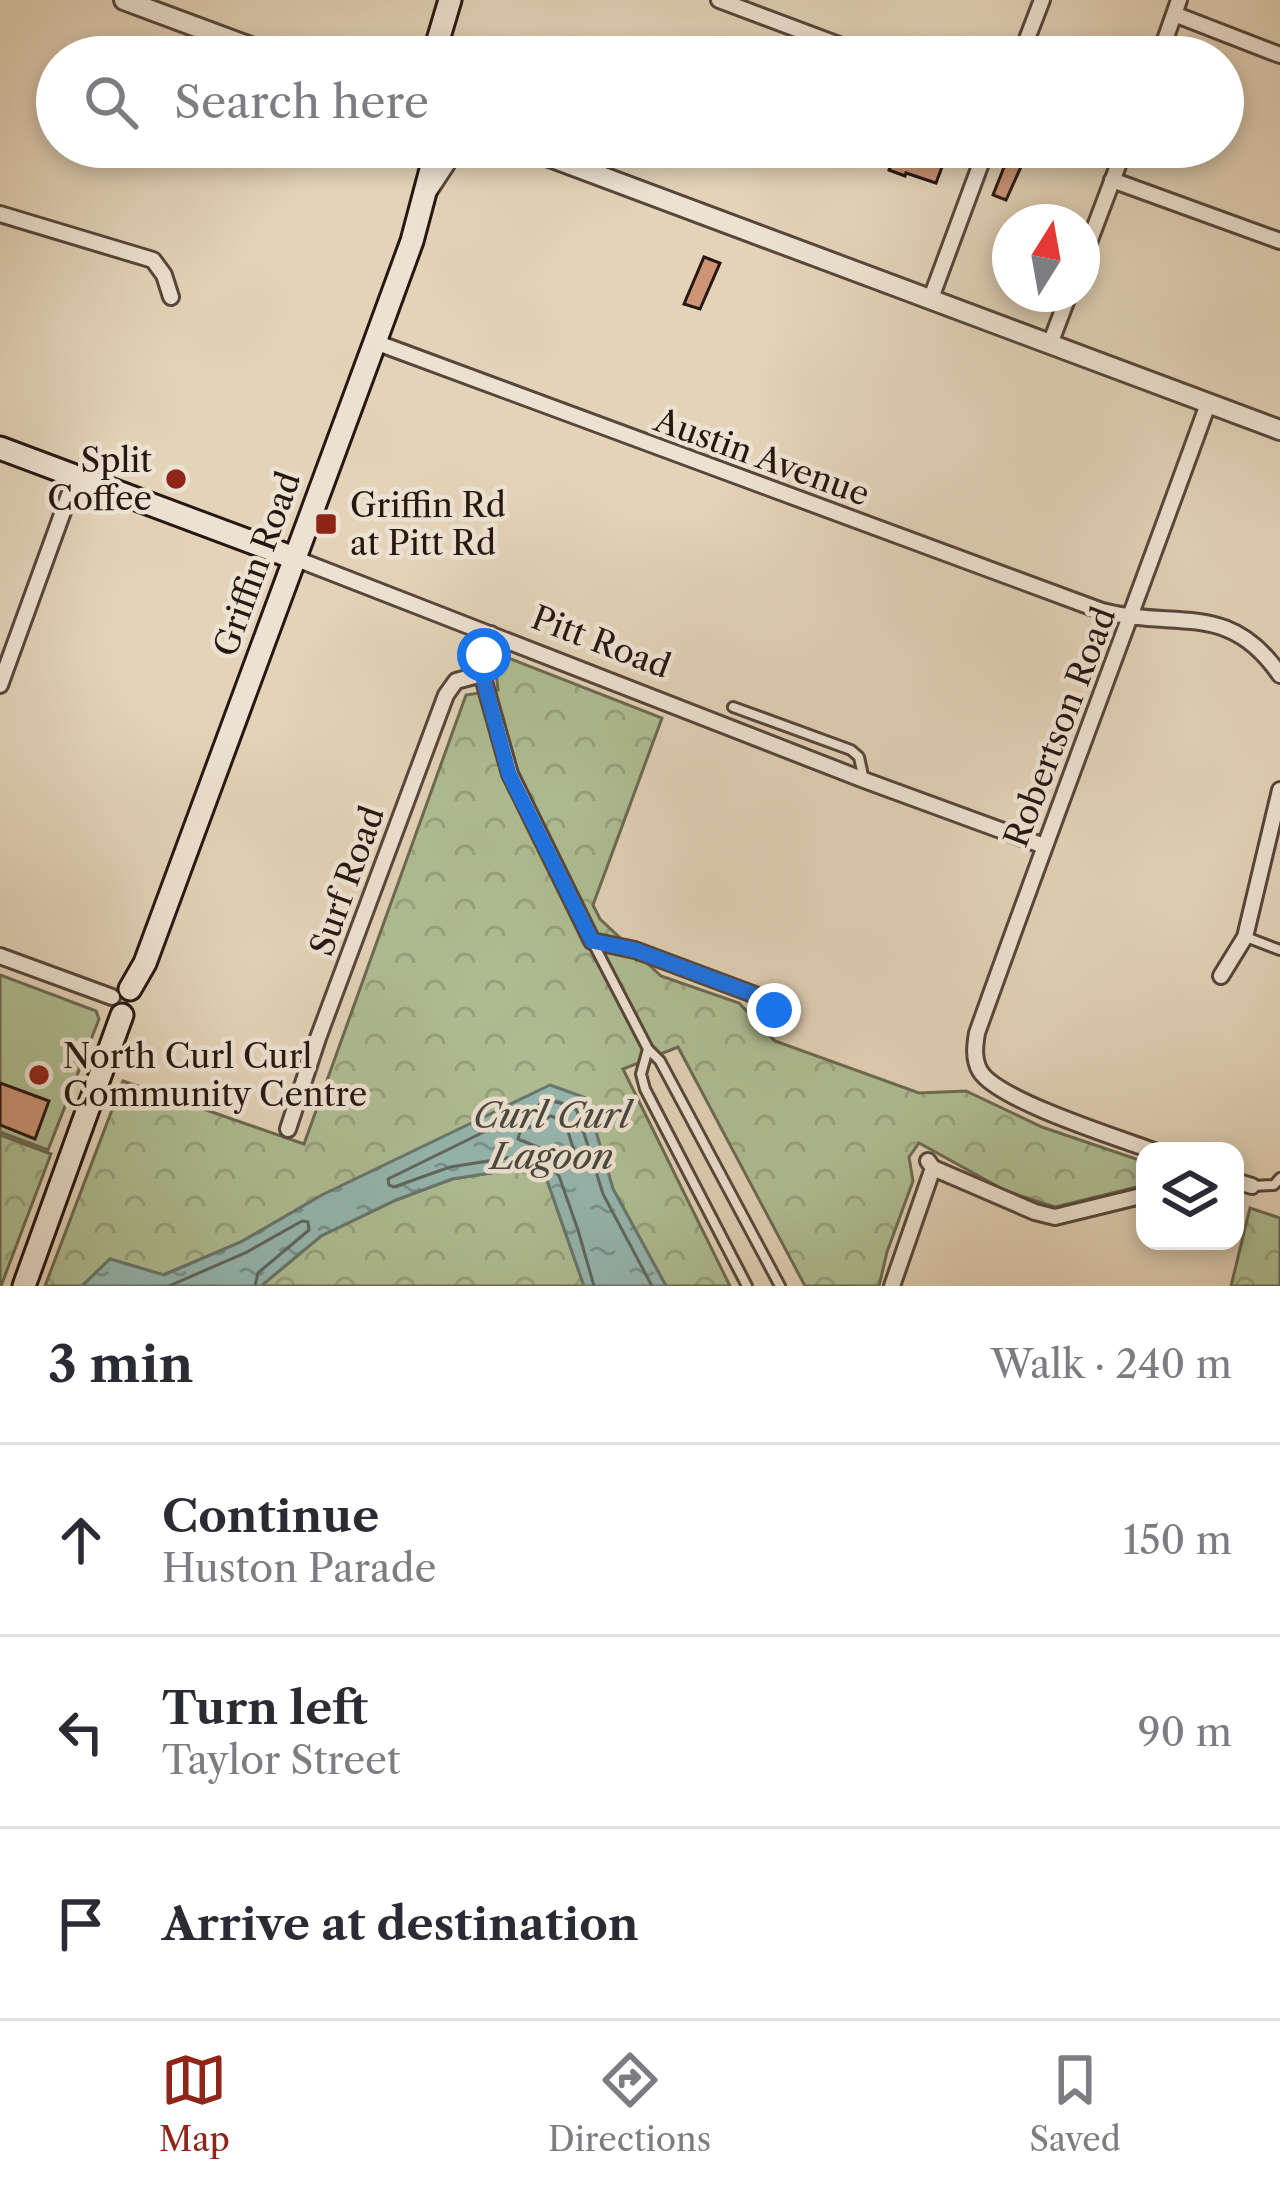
<!DOCTYPE html>
<meta charset="utf-8">
<style>
:root{--surface:#fff;--page:#f2f2f3;--text:#2b2b33;--muted:#7c7c81;--line:#e1e1e2;--accent:#8f2418}
body{margin:0;font-family:"Libre Caslon Text",serif;background:var(--page);color:var(--text)}
.controls{position:absolute;right:36px;bottom:36px;display:grid;overflow:hidden;border-radius:24px;box-shadow:0 6px 18px #0003}
.controls button{width:108px;height:108px;display:grid;place-items:center;padding:0;border:0;border-bottom:3px solid var(--line);background:var(--surface);color:var(--text);font:60px sans-serif}
.compass{position:absolute;left:992px;top:204px;width:108px;height:108px;border-radius:50%;background:var(--surface);box-shadow:0 6px 18px #0003;rotate:11deg}
.stop{position:absolute;width:36px;height:36px;margin:-27px;border:9px solid #1a73e8;border-radius:50%;background:#fff}
.stop.end{background:#1a73e8;border-color:#fff;box-shadow:0 3px 12px #0008}
.list{margin:0;padding:0;list-style:none}
h2{display:flex;justify-content:space-between;align-items:center;height:156px;margin:0;padding:0 48px;font-size:51px}
h2 small{font-size:39px;font-weight:400;color:var(--muted)}
.list li{display:grid;grid-template-columns:78px 1fr auto;gap:36px;align-items:center;box-sizing:border-box;height:192px;padding:0 48px;border-top:3px solid var(--line)}
.list b{display:block;font-size:45px;white-space:nowrap}
.list p{margin:0;font-size:39px;white-space:nowrap;color:var(--muted)}
.list em{font-size:39px;font-style:normal;color:var(--muted)}
.icon{flex:none;width:66px;height:66px;fill:none;stroke:currentColor;stroke-width:2;stroke-linecap:round;stroke-linejoin:round}
.map{position:relative;flex:none;width:1280px;height:1286px;overflow:hidden}
.search{position:absolute;background:var(--surface);box-shadow:0 6px 18px #0003;left:36px;right:36px;top:36px;height:132px;display:flex;align-items:center;gap:30px;box-sizing:border-box;padding:0 42px;border-radius:66px;color:var(--muted);font-size:45px}
.sheet{height:732px;background:var(--surface)}
nav{display:flex;justify-content:space-around;align-items:center;box-sizing:border-box;height:168px;border-top:3px solid var(--line);background:var(--surface);font-size:33px;color:var(--muted)}
nav a{display:grid;justify-items:center;gap:6px}
nav .on{color:var(--accent)}
.map>svg:first-child{display:block}
.forest{fill:url(#forest-crowns);stroke:#6b6a52;stroke-width:3}
.garden{fill:#afbe93;stroke:#6b6a52;stroke-width:3}
.water{fill:url(#water-ripples);stroke:#697770;stroke-width:3}
.lines{fill:none;stroke-linecap:round;stroke-linejoin:round}
.shore{stroke:#5e6760;stroke-width:3}
.building{fill:#cd9576;stroke:#271711;stroke-width:3}
.service-casing{stroke:#56463b;stroke-width:14}
.minor-casing{stroke:#56463b;stroke-width:20}
.tertiary-casing{stroke:#56463b;stroke-width:24}
.secondary-casing{stroke:#271711;stroke-width:27}
.service{stroke:#ede2d1;stroke-width:8}
.minor{stroke:#ede2d1;stroke-width:14}
.tertiary{stroke:#ede2d1;stroke-width:18}
.secondary{stroke:#ede2d1;stroke-width:21}
.route{stroke:#1a73e8;stroke-width:15}
.poi-dot{fill:#8f2418;stroke:#ede2d1;stroke-width:4.5}
.labels{text-anchor:middle;dominant-baseline:central;stroke-width:9;stroke-linejoin:round;paint-order:stroke}
.street-label{font-size:33px;fill:#271711;stroke:#ede2d1}
.poi-label{font-size:33px;fill:#271711;stroke:#ede2d1;text-anchor:start}
.water-label{font-size:36px;font-style:italic;fill:#484741;stroke:#ede2d1}
</style>
<div class="map">
<svg width="1280" height="1286" viewBox="0 0 1280 1286">
<defs>
<pattern id="forest-crowns" width="20" height="18" patternUnits="userSpaceOnUse" patternTransform="scale(3)"><rect width="20" height="18" fill="#afbe93"/><path d="M2 6a3 3 0 1 1 6 0M12 15a3 3 0 1 1 6 0" fill="none" stroke="#97a37e"/></pattern>
<pattern id="water-ripples" width="26" height="14" patternUnits="userSpaceOnUse" patternTransform="scale(3)"><rect width="26" height="14" fill="#95b7b0"/><path d="M2 4q2-2 4 0t4 0M15 11q2-2 4 0t4 0" fill="none" stroke="#7a948e"/></pattern>
</defs>
<rect width="100%" height="100%" fill="#e3d3b8"/>
<filter id="stains"><feTurbulence type="fractalNoise" baseFrequency=".00167" numOctaves="4"/><feColorMatrix values="0 0 0 0 .2 0 0 0 0 .09 0 0 0 0 .02 0 0 0 .5 -.17"/></filter>
<radialGradient id="worn" r=".72"><stop offset=".6" stop-color="#630" stop-opacity="0"/><stop offset="1" stop-color="#630" stop-opacity=".3"/></radialGradient>
<path class="forest" d="M 506,657 L 662,718 L 593,905 L 600,919 L 661,976 L 739,1003 L 775,1041 L 919,1093 L 966,1091 L 1042,1127 L 1145,1162 L 1145,1185 L 1055,1207 L 1006,1191 L 919,1143 L 909,1157 L 913,1181 L 887,1252 L 879,1286 L 805,1286 L 678,1047 L 623,1069 L 730,1286 L 666,1286 L 613,1189 L 586,1099 L 550,1086 L 322,1195 L 241,1242 L 163,1275 L 110,1259 L 82,1286 L 45,1286 L 123,1081 L 304,1144 L 466,695 L 498,690 L 495,662 Z
M 0,1135 L 51,1154 L 1,1286 L 0,1286 Z
M 516,1169 L 547,1180 L 584,1286 L 261,1286 L 321,1236 L 396,1200 L 452,1179 Z
M 1250,1208 L 1280,1218 L 1280,1286 L 1231,1286 Z"/>
<path class="garden" d="M 0,975 L 96,1011 L 99,1019 L 48,1150 L 0,1132 Z"/>
<path class="water" d="M 550,1085 L 586,1098 L 613,1189 L 666,1286 L 584,1286 L 547,1180 L 516,1169 L 452,1179 L 396,1200 L 321,1236 L 261,1286 L 82,1286 L 110,1259 L 164,1275 L 241,1242 L 322,1195 Z"/>
<g class="lines">
<path class="shore" d="M 551,1116 L 565,1122 L 575,1154 L 572,1161 L 518,1139 L 520,1132 Z
M 169,1286 L 247,1252 L 302,1221 L 308,1222 L 309,1230 L 258,1273 L 255,1286
M 594,1286 L 578,1230 L 559,1176 L 552,1169 L 514,1157 L 450,1167 L 394,1187 L 389,1185 L 388,1179 L 549,1100 L 574,1107 L 577,1111 L 603,1194 L 652,1286"/>
</g>
<path class="building" d="M 897,147 L 911,147 L 909,151 L 943,164 L 936,183 L 906,173 L 905,176 L 889,170 Z
M 1012,147 L 1029,149 L 1006,200 L 993,195 Z
M 704,257 L 720,263 L 700,309 L 684,304 Z
M 0,1083 L 49,1101 L 35,1139 L 0,1125 Z"/>
<g class="lines">
<g class="service-casing">
<path id="service" d="M 733,707 L 851,750 L 859,757 L 864,780
M 1246,937 L 1280,950
M 592,941 L 648,1049 L 660,1061 L 780,1286
M 648,1049 L 641,1074 L 645,1089 L 747,1286
M 1252,1186 L 1274,1185 L 1280,1178"/>
</g>
<g class="minor-casing">
<path id="minor" d="M 719,0 L 871,57
M 1174,14 L 1280,55
M 1020,57 L 1042,0
M 1159,57 L 1179,0
M 1112,180 L 1280,241
M 0,214 L 153,260 L 164,275 L 171,297
M 1082,261 L 1125,147
M 931,298 L 987,147
M 375,342 L 1102,611 C 1176,630 1229,600 1280,675
M 1050,344 L 1069,294
M 294,558 L 864,780 L 1044,846
M 491,634 L 483,661 L 482,674 L 510,774 L 592,941 L 635,950 L 758,996 L 774,1009
M 0,685 L 76,476
M 0,956 L 112,997
M 1221,976 L 1245,937 L 1280,790
M 288,1129 L 318,1038 L 446,695 L 456,681 L 482,674
M 1154,1151 C 1118,1138 997,1100 980,1071 C 973,1059 975,1045 977,1033 C 1052,823 1132,614 1208,404
M 928,1161 L 933,1168 L 1035,1212 L 1055,1217 L 1145,1195
M 1235,1181 L 1252,1186
M 892,1286 L 933,1168"/>
</g>
<g class="tertiary-casing">
<path id="tertiary" d="M 124,0 L 277,57
M 523,147 L 1280,430
M 429,188 L 456,147"/>
</g>
<g class="secondary-casing">
<path id="secondary" d="M 433,57 L 450,0
M 0,448 L 294,558
M 130,989 L 145,963 L 375,342 L 412,241 L 437,147
M 24,1286 L 122,1015"/>
</g>
<use href="#service" class="service"/>
<use href="#minor" class="minor"/>
<use href="#tertiary" class="tertiary"/>
<use href="#secondary" class="secondary"/>
</g>
<g class="lines">
<path class="route" d="M 484,655 L 482,674 L 509,774 L 592,941 L 635,950 L 758,996 L 774,1010"/>
</g>
<g class="poi-dot">
<circle cx="176" cy="479" r="12"/>
<rect x="314" y="512" width="24" height="24" rx="6"/>
<circle cx="39" cy="1075" r="12"/>
</g>
<g class="labels">
<g class="street-label">
<text transform="translate(762 457) rotate(20)">Austin Avenue</text>
<text transform="translate(257 564) rotate(-70)">Griffin Road</text>
<text transform="translate(601 642) rotate(21)">Pitt Road</text>
<text transform="translate(1060 727) rotate(-69)">Robertson Road</text>
<text transform="translate(347 881) rotate(-70)">Surf Road</text>
</g>
<g class="poi-label">
<text x="152" y="460" text-anchor="end">Split<tspan x="152" dy="38">Coffee</tspan></text>
<text x="350" y="505">Griffin Rd<tspan x="350" dy="38">at Pitt Rd</tspan></text>
<text x="63" y="1056">North Curl Curl<tspan x="63" dy="38">Community Centre</tspan></text>
</g>
<g class="water-label">
<text x="552" y="1115">Curl Curl<tspan x="552" dy="41">Lagoon</tspan></text>
</g>
</g>
<rect width="100%" height="100%" filter="url(#stains)"/>
<rect width="100%" height="100%" fill="url(#worn)"/>
</svg>
<div class="controls">
<button><svg class="icon" aria-label="layers" viewBox="0 0 24 24"><path d="M12 4l9 5-9 5-9-5zM3 14l9 5 9-5"/></svg></button>
</div>
<svg class="compass" viewBox="-18 -18 36 36"><path d="M0-13l5 13h-10z" fill="#e53935"/><path d="M0 13l5-13h-10z" fill="#7c7c81"/></svg>
<div class="stop" style="left:484px;top:655px"></div>
<div class="stop end" style="left:774px;top:1010px"></div>
<div class="search"><svg class="icon" aria-label="search" viewBox="0 0 24 24"><circle cx="10" cy="10" r="6"/><path d="M15 15l6 6"/></svg>Search here</div>
</div>
<section class="sheet">
<h2>3 min<small>Walk · 240 m</small></h2>
<ul class="list">
<li><svg class="icon" aria-label="ahead" viewBox="0 0 24 24"><path d="M12 20V5M6 11l6-6 6 6"/></svg><div><b>Continue</b><p>Huston Parade</p></div><em>150 m</em></li>
<li><svg class="icon" aria-label="left" viewBox="0 0 24 24"><path d="M17 20v-9H6M10 6l-5 5 5 5"/></svg><div><b>Turn left</b><p>Taylor Street</p></div><em>90 m</em></li>
<li><svg class="icon" aria-label="arrive" viewBox="0 0 24 24"><path d="M6 21V4h12l-3 4 3 4H6"/></svg><div><b>Arrive at destination</b></div></li>
</ul>
</section>
<nav>
<a class="on"><svg class="icon" aria-label="map" viewBox="0 0 24 24"><path d="M3 6l6-2 6 2 6-2v14l-6 2-6-2-6 2zM9 4v14M15 6v14"/></svg>Map</a>
<a><svg class="icon" aria-label="directions" viewBox="0 0 24 24"><path d="M12 3l9 9-9 9-9-9zM9 14v-3h6M13 9l2 2-2 2"/></svg>Directions</a>
<a><svg class="icon" aria-label="saved" viewBox="0 0 24 24"><path d="M7 4h10v16l-5-4-5 4z"/></svg>Saved</a>
</nav>
